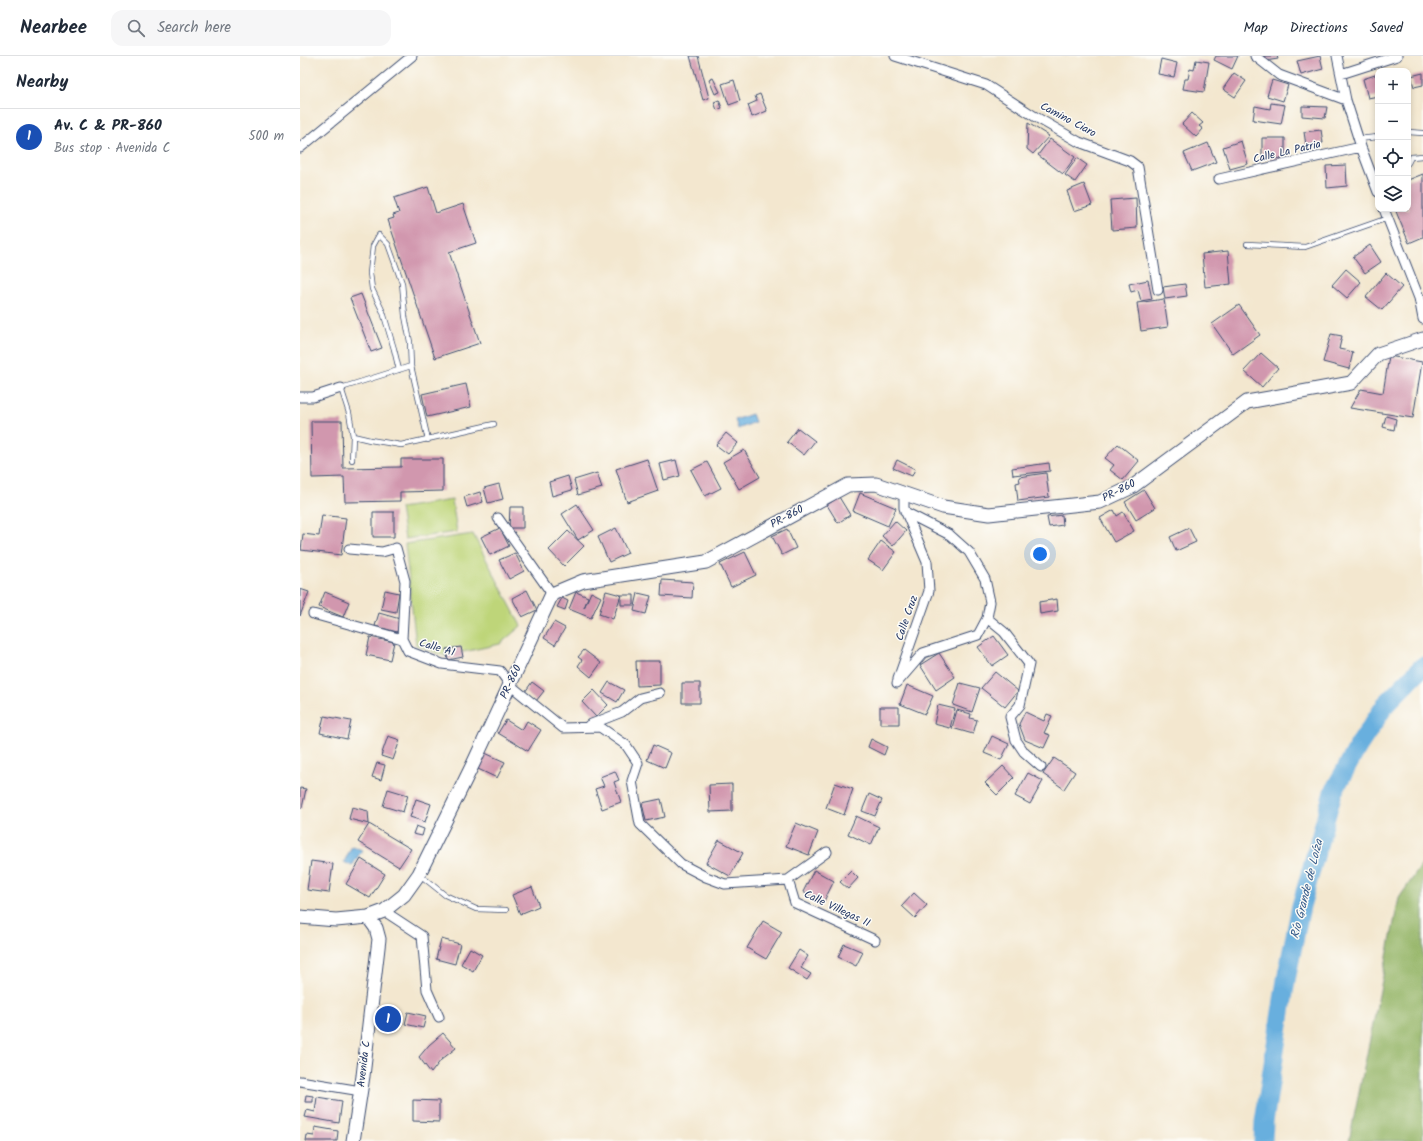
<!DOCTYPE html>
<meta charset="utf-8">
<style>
:root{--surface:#fff;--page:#f6f6f7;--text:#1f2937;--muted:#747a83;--line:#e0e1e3;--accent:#7c3aed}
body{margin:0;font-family:Kalam,sans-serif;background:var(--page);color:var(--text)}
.controls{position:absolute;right:12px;top:12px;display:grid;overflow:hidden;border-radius:8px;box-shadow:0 2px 6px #0003}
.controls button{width:36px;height:36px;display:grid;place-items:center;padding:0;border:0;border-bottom:1px solid var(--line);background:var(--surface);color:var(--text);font:20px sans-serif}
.you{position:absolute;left:740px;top:498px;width:14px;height:14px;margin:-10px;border:3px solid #fff;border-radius:50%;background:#1a73e8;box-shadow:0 0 0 6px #1a73e833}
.badge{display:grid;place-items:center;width:26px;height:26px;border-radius:50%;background:var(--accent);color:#fff;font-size:13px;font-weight:700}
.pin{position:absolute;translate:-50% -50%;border:2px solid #fff;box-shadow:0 1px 4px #0006}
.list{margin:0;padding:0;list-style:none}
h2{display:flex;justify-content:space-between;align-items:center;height:52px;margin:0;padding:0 16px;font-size:17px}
h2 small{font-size:13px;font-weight:400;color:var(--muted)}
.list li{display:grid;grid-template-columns:26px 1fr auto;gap:12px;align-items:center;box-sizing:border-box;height:56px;padding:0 16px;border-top:1px solid var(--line)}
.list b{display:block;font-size:15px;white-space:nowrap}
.list p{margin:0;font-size:13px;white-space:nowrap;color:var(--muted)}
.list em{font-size:13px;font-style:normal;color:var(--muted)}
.icon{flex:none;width:22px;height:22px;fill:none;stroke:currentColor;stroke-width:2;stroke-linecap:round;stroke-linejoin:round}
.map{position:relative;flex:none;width:1123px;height:1085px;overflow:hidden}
header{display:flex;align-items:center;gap:24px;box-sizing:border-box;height:56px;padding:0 20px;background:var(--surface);border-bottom:1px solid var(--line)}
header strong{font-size:19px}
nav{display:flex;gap:22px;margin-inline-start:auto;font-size:14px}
.search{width:280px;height:36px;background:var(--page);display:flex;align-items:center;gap:10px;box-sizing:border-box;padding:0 14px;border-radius:12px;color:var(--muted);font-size:15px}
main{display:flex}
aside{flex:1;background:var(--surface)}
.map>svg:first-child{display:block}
.green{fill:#bed579;stroke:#6c826c}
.forest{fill:#96b669;stroke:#587264}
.water{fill:#67afde;stroke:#416f9e}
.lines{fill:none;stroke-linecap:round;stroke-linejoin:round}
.river{stroke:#67afde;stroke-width:19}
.building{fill:#d197ae}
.lane-casing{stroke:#3b4b6f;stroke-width:6}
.street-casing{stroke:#3b4b6f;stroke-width:11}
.secondary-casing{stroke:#3b4b6f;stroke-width:15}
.lane{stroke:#fff;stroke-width:4.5}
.street{stroke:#fff;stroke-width:9}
.secondary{stroke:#fff;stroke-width:13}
.labels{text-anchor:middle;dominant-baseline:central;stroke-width:3;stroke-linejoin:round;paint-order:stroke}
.street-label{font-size:11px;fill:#1b2f5e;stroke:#fdfcf7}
.water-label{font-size:12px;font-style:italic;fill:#365c8b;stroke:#fdfcf7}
</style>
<header>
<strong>Nearbee</strong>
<div class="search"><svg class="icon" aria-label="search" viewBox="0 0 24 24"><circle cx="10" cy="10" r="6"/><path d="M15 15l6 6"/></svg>Search here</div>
<nav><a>Map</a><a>Directions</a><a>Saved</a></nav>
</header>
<main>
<aside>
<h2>Nearby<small></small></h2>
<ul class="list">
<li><span class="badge" style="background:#1a4fb4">1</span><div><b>Av. C &amp; PR-860</b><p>Bus stop · Avenida C</p></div><em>500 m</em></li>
</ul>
</aside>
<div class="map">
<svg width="1123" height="1085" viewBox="0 0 1123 1085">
<rect width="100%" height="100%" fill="#fdfcf7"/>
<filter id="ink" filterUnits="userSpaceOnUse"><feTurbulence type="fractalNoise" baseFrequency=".025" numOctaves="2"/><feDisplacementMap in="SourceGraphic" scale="8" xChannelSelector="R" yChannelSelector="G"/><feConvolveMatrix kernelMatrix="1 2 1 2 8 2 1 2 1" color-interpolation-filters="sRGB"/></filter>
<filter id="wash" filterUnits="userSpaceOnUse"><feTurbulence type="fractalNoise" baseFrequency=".012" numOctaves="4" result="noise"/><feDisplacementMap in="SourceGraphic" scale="16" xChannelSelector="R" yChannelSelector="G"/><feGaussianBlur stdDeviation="0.9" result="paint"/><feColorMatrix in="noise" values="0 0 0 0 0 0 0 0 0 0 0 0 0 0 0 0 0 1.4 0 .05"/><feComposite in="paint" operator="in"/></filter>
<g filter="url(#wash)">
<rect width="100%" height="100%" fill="#f3e7cf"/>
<path class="green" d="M 152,444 L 157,476 L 105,483 L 100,452 Z
M 173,478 L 221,570 L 200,588 L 145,600 L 116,589 L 105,488 Z"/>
<path class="forest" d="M 1123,807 L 1123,1085 L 1049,1085 L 1099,842 Z"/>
<path class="water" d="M 452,358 L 455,366 L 438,373 L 435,364 Z
M 52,790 L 62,794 L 52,810 L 44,806 Z"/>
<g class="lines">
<path class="river" d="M 963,1085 L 964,1066 L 986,924 L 1001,850 L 1033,736 L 1059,689 L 1086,648 L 1123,610"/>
</g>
<g id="blocks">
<path class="building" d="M 390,0 L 398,0 L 409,42 L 403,44 Z
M 916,0 L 938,0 L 932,13 L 914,4 Z
M 964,0 L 977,0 L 978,3 L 965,5 Z
M 1020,0 L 1023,13 L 1001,19 L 997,5 Z
M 861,3 L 877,7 L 874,21 L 858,18 Z
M 896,4 L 909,6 L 904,36 L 883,33 L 885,23 L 888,23 L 890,13 L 894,14 Z
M 934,17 L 946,25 L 935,41 L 923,33 Z
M 1123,17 L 1123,29 L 1114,31 L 1111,20 Z
M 1078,18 L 1078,40 L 1068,42 L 1063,23 Z
M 413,22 L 420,36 L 415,38 L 409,24 Z
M 434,24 L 440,45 L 429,49 L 422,28 Z
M 972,24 L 988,29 L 983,45 L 967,40 Z
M 460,38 L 467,55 L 452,61 L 448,49 L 457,45 L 455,40 Z
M 419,44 L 422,52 L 417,54 L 414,46 Z
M 971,47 L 985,49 L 981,68 L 953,64 L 955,50 L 970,53 Z
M 1002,50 L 1027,51 L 1025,62 L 1002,60 Z
M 892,57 L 903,67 L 899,70 L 903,73 L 896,81 L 882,68 Z
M 728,67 L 749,80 L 733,98 L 727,93 Z
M 1021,74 L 1023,87 L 1006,89 L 1004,76 Z
M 962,82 L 985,82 L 985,103 L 962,102 Z
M 750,83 L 775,101 L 763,118 L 738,99 Z
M 941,85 L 948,108 L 930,113 L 923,91 Z
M 908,87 L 916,106 L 892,115 L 884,97 Z
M 777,102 L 787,109 L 775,126 L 765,119 Z
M 1046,109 L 1047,130 L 1027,132 L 1026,110 Z
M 1123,118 L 1123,181 L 1109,187 L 1095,153 L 1108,153 L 1108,124 Z
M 784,128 L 792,149 L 774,155 L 767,135 Z
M 128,131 L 136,157 L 163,148 L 176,187 L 149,196 L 180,287 L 135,302 L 88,164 L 94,162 L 93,159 L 99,157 L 94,142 Z
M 836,142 L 837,172 L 812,174 L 810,144 Z
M 1070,189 L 1081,206 L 1065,217 L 1053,201 Z
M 928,195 L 931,228 L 905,231 L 902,198 Z
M 1046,213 L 1061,226 L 1047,242 L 1032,229 Z
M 1086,217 L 1102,231 L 1082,254 L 1066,241 Z
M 848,224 L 852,243 L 841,245 L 838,234 L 831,236 L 829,228 Z
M 885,228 L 887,240 L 865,243 L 863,231 Z
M 61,238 L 82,292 L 71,296 L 50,242 Z
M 864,243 L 868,271 L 841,275 L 837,247 Z
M 939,249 L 960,279 L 933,298 L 912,268 Z
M 1031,278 L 1042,280 L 1039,293 L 1053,296 L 1049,313 L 1023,306 Z
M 961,297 L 978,312 L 962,331 L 944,315 Z
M 1089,300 L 1122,306 L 1113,362 L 1050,352 L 1061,333 L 1083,337 Z
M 166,328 L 171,351 L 127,361 L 122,338 Z
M 1086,360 L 1096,363 L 1094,374 L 1083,371 Z
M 11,365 L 42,365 L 43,412 L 101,411 L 101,403 L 143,403 L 143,435 L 100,436 L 100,445 L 45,446 L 44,421 L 12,422 Z
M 498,372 L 515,385 L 504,399 L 487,386 Z
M 426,377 L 438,387 L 428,398 L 416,389 Z
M 818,388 L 839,405 L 823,424 L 810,414 L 814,409 L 805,402 Z
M 444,394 L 460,421 L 439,433 L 423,406 Z
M 347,403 L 358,435 L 327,446 L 316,413 Z
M 376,404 L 380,420 L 364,424 L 360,408 Z
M 597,404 L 615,413 L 612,420 L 593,412 Z
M 407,406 L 421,432 L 405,440 L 391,414 Z
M 749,407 L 750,415 L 713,419 L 712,412 Z
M 297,417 L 302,432 L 278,439 L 274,424 Z
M 746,417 L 749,441 L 718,445 L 716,427 L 720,426 L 719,421 Z
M 268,420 L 272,434 L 252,440 L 249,426 Z
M 199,428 L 203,443 L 188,447 L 184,432 Z
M 844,434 L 855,452 L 836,464 L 825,446 Z
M 180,436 L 183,446 L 167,451 L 164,441 Z
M 560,437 L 596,452 L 588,470 L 553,455 Z
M 539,441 L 550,459 L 538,467 L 527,449 Z
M 277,448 L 294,474 L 278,484 L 262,458 Z
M 210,451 L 223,451 L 223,472 L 209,472 Z
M 814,454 L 817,460 L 823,456 L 834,475 L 814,486 L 800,462 Z
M 73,456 L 94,456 L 94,481 L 73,481 Z
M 22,459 L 46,462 L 41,499 L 1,494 L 3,478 L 19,480 Z
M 762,459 L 763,469 L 749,471 L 747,461 Z
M 595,465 L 606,475 L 593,490 L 582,480 Z
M 200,472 L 209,490 L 190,499 L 181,481 Z
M 316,472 L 328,497 L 309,506 L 298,481 Z
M 889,472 L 896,486 L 876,495 L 870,481 Z
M 487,473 L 496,492 L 482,499 L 472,480 Z
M 268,475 L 284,490 L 264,510 L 249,494 Z
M 581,485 L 596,496 L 583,514 L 568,504 Z
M 445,496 L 456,519 L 431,531 L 420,508 Z
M 215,497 L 224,515 L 209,523 L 199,504 Z
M 362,524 L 393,526 L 392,542 L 361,540 Z
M 0,533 L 9,536 L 0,560 Z
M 85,534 L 99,537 L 96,556 L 81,553 Z
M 227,534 L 237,554 L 222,561 L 212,542 Z
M 306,535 L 321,539 L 334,539 L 334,549 L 321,549 L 321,539 L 313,563 L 299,558 Z
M 25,536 L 49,546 L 43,561 L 19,551 Z
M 276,536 L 288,541 L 284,552 L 291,536 L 301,541 L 291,562 L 269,553 Z
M 338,537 L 351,540 L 346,558 L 334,555 Z
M 262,542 L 268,545 L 265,554 L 257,551 Z
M 757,543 L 758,555 L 740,558 L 739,546 Z
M 79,557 L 100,563 L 97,576 L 75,570 Z
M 254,566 L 265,572 L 255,589 L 244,582 Z
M 694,580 L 708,599 L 692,610 L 678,591 Z
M 70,581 L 94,586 L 90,604 L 66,599 Z
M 161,591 L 163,601 L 148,604 L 146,593 Z
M 284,594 L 301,607 L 291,621 L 278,610 L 282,604 L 278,601 Z
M 639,597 L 655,621 L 636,634 L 620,609 Z
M 336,605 L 360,605 L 360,629 L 337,630 Z
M 695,616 L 718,635 L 705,651 L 681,632 Z
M 232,626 L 244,635 L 236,645 L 225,636 Z
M 309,626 L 324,634 L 317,646 L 302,637 Z
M 382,627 L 400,627 L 400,647 L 382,647 Z
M 660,627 L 680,632 L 672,656 L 653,649 Z
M 607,629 L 633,640 L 625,658 L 600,648 Z
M 294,634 L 308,649 L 296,661 L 282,646 Z
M 638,649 L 655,653 L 650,672 L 634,668 Z
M 580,651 L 599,651 L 599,668 L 580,668 Z
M 657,654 L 671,658 L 670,662 L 677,664 L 673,678 L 652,672 Z
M 725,656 L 744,665 L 747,658 L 752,660 L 744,677 L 750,679 L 744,692 L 725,684 L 719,668 Z
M 24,660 L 51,665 L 47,683 L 20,677 Z
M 206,664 L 222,674 L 227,665 L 241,674 L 228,695 L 198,677 Z
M 88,680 L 100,684 L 93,704 L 81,700 Z
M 692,680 L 709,688 L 701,704 L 684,697 Z
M 571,683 L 587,691 L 584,699 L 568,691 Z
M 353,689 L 371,697 L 365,712 L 347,704 Z
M 185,697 L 205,706 L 197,722 L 178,713 Z
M 754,702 L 775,716 L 764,733 L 743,718 Z
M 77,707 L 85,709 L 81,724 L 72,721 Z
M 703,710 L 714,722 L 697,739 L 685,727 Z
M 315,715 L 319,724 L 314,726 L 321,746 L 302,753 L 295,733 L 304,730 L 300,721 Z
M 728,717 L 743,725 L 730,748 L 715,740 Z
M 535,727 L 553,733 L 544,759 L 526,752 Z
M 432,728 L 432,755 L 410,756 L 409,729 Z
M 0,732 L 6,733 L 2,752 L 0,752 Z
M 88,733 L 108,739 L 103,756 L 83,750 Z
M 569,738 L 582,744 L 575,760 L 562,755 Z
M 116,743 L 131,748 L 125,766 L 110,761 Z
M 361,743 L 365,761 L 346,765 L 342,747 Z
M 52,751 L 68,755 L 69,768 L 49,763 Z
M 556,760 L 579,771 L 571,789 L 548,778 Z
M 496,767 L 518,776 L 509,799 L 486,790 Z
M 69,768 L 111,793 L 99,811 L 58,786 Z
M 116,770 L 124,773 L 122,780 L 113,778 Z
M 419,784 L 443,797 L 430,820 L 406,807 Z
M 61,803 L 85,818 L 70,842 L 46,828 Z
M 11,805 L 33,808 L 29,837 L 7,834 Z
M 514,814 L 534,825 L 523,847 L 503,836 Z
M 551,815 L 558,822 L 548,833 L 540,826 Z
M 232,831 L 239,850 L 220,858 L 212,839 Z
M 614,837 L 627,849 L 615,862 L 602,850 Z
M 463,865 L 482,876 L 466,903 L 447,892 Z
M 141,883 L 160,888 L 155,908 L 136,903 Z
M 544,888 L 563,896 L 556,910 L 538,901 Z
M 170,892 L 182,899 L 173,915 L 161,908 Z
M 499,894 L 508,900 L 501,912 L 511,918 L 507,924 L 488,912 Z
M 108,956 L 126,960 L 123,972 L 105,968 Z
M 143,977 L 156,992 L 141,1004 L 131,1017 L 119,1001 L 129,989 Z
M 6,1039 L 13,1040 L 13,1046 L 5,1046 Z
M 17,1041 L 42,1045 L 39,1067 L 5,1061 L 7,1054 L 15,1056 Z
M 113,1044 L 139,1045 L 139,1066 L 113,1065 Z
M 15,1071 L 38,1075 L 37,1085 L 6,1085 L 7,1079 L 14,1080 Z"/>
</g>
</g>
<g filter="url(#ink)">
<use href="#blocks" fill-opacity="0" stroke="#3b4b6f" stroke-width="1"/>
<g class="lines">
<g class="lane-casing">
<path id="lane" d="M 1108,76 L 1123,77
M 1058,83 L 1078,81
M 1108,107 L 1111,101 L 1123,100
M 947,188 L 1005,191 L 1088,162
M 99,314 L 94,293 L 83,256 L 72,233 L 70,217 L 73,190 L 79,179 L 88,188 L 102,227 L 105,260 L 110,286 L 111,310
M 53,380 L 70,384 L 101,389 L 194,368
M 52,404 L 53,380 L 49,357 L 41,332 L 111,310 L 128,384
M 120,819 L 145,839 L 176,853 L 206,854"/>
</g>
<g class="street-casing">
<path id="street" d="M 595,0 L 686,29 L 734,60 L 779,86 L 830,105 L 838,111 L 858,234
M 955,0 L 979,19 L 1046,44
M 1037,0 L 1046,44 L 1061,91 L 1078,136
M 1041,18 L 1097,0
M 0,92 L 112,0
M 919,123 L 1061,91
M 1084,153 L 1119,242 L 1123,263
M 0,341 L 13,341 L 41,332
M 605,456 L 650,479 L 669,496 L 685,523 L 690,546 L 687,562
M 198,462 L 252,538
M 49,493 L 82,496 L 96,492 L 105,525 L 102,583 L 108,595 L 142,608 L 200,615 L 210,629 L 263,672 L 300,671 L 326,689 L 338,707 L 332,725 L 340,768 L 381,808 L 406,821 L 425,828 L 488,824
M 13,558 L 102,583
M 598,623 L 629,535 L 627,506 L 604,452 L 604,436
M 597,627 L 623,597 L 678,579 L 687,562 L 704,576 L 729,608 L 720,649 L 710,661 L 716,684 L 724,696 L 741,711
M 289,669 L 322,656 L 340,642 L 360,637
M 488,824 L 495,847 L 575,884
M 488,824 L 527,796
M 84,855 L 122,880 L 127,934 L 139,961
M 0,1025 L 61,1035"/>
</g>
<g class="secondary-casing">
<path id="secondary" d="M 0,861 L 36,864 L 68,861 L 84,855 L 104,839 L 119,818 L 174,706 L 252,538 L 283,525 L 406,506 L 548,429 L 576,428 L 643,451 L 689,458 L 800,446 L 832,431 L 947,346 L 1051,327 L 1078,298 L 1123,283
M 53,1085 L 63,1020 L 79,883 L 76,872 L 68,861"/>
</g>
<use href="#lane" class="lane"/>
<use href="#street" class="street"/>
<use href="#secondary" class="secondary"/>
</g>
</g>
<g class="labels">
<g class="street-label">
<text transform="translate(768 64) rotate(28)">Camino Ciaro</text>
<text transform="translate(987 96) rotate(-13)">Calle La Patria</text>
<text transform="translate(819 435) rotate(-27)">PR-860</text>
<text transform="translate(487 461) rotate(-28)">PR-860</text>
<text transform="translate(607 562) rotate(-71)">Calle Cruz</text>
<text transform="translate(137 592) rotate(16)">Calle A1</text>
<text transform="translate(211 626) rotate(-65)">PR-860</text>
<text transform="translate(537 853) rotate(25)">Calle Villegas II</text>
<text transform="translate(64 1008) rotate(-83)">Avenida C</text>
</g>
<g class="water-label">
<text transform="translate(1007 833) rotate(-76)">Río Grande de Loíza</text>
</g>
</g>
</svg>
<div class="controls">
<button>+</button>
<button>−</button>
<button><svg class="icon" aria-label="locate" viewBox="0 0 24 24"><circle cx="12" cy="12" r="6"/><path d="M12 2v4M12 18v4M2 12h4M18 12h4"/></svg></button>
<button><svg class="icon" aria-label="layers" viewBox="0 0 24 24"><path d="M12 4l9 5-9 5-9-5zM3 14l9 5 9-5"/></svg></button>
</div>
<div class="you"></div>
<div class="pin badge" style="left:88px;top:963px;background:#1a4fb4">1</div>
</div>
</main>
